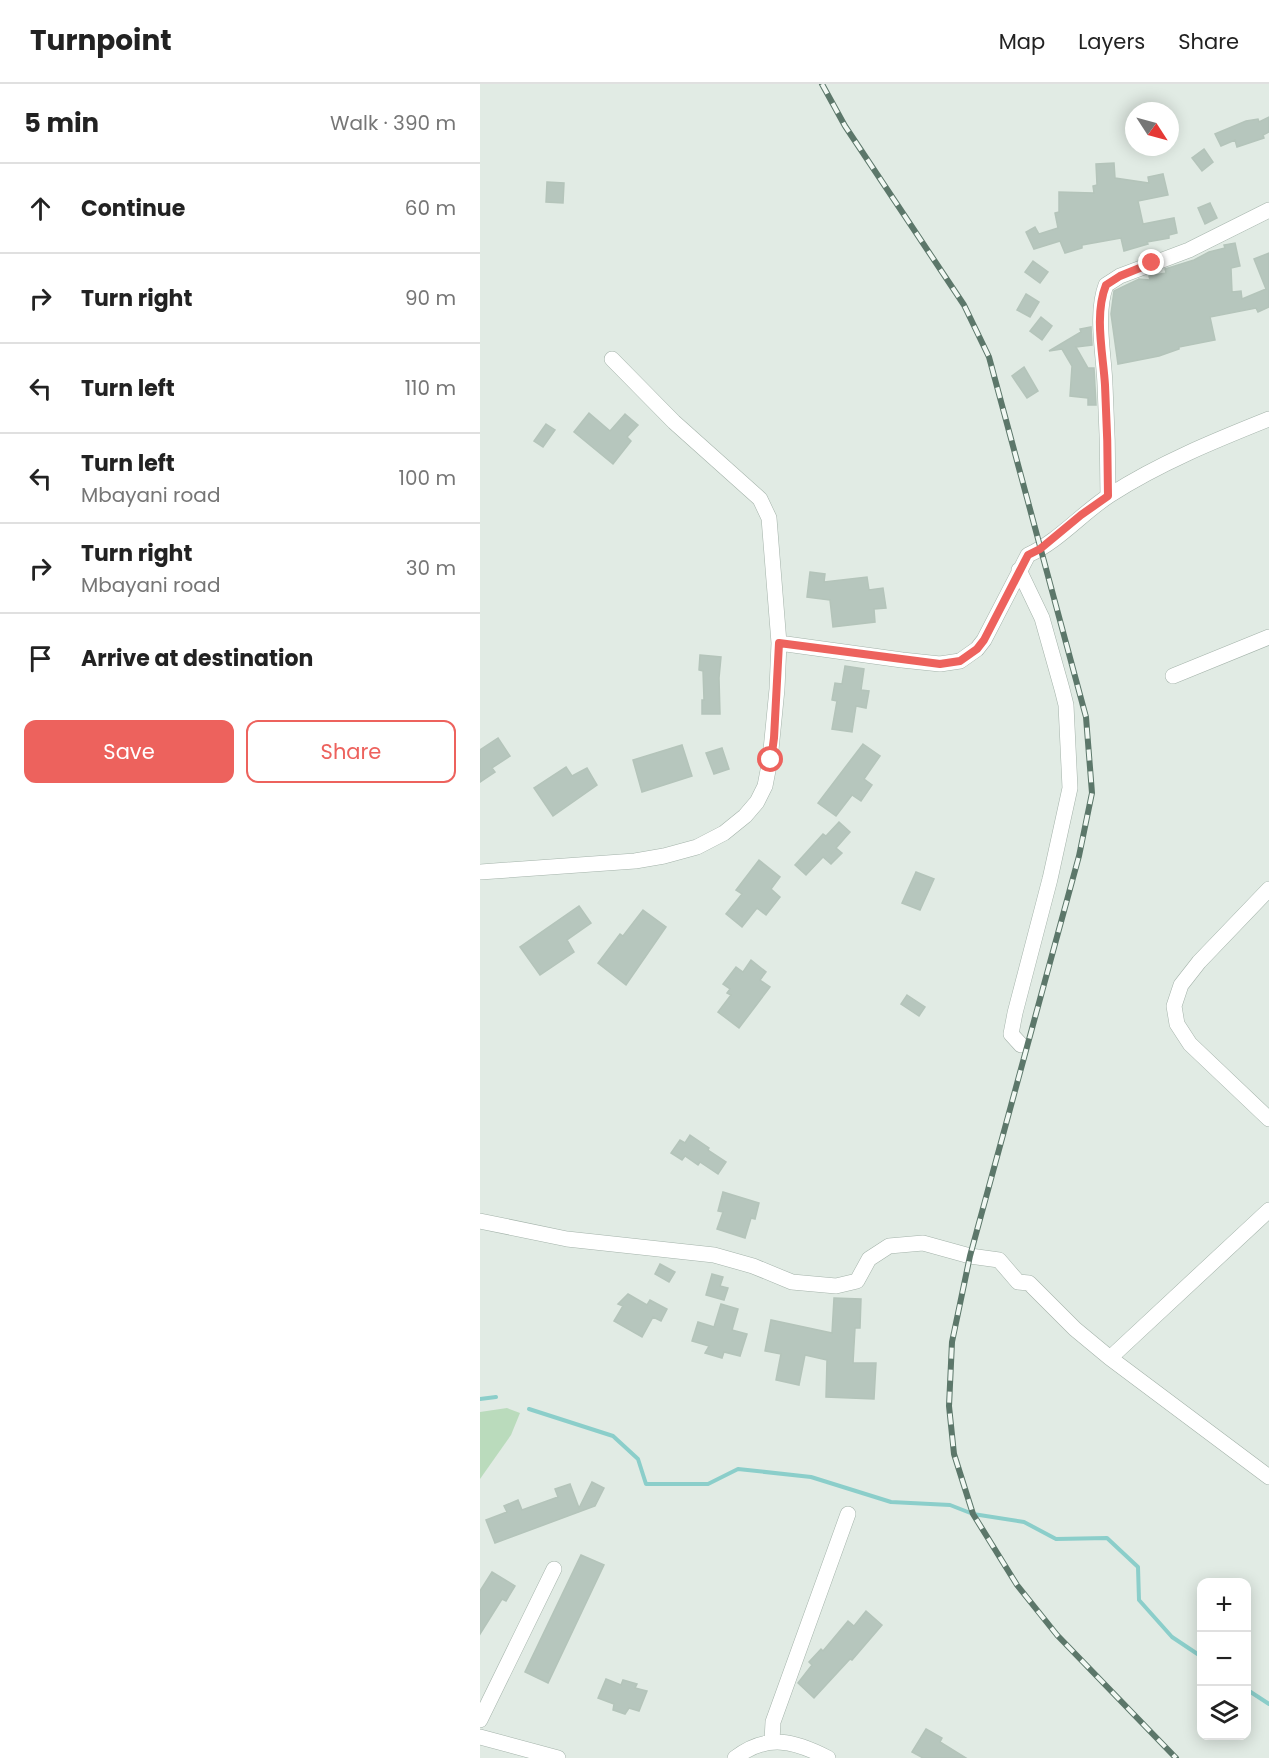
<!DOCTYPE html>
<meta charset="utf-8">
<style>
:root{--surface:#fff;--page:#f2f2f2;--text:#222;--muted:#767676;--line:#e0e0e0;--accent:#ed625d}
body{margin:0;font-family:Poppins,sans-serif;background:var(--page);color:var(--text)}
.controls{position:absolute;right:18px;bottom:18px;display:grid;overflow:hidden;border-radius:12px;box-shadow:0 3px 15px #0003}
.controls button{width:54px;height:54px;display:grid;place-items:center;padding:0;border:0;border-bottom:2px solid var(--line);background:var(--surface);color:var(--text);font:30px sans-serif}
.compass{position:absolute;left:645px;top:18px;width:54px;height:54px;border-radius:50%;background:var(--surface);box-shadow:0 3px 15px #0003;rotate:126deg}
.stop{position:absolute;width:18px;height:18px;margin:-14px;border:4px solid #ed625d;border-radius:50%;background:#fff}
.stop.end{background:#ed625d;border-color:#fff;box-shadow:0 2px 6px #0008}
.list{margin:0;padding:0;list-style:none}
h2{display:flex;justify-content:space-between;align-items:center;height:78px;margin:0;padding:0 24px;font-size:26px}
h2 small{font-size:20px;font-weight:400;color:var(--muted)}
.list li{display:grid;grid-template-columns:39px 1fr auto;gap:18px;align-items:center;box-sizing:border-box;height:90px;padding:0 24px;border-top:2px solid var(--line)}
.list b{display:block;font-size:22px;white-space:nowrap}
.list p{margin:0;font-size:20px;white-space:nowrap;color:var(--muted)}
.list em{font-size:20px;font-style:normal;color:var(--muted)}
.actions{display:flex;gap:12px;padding:18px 24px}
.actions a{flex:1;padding:14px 0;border:2px solid var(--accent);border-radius:12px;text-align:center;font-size:21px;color:var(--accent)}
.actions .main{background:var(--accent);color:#fff}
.icon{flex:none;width:33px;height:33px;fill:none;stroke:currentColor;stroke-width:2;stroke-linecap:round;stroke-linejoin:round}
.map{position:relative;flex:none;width:789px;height:1674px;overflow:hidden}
header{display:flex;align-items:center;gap:36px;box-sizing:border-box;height:84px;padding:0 30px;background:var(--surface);border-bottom:2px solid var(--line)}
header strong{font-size:28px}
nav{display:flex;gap:33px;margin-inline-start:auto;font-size:21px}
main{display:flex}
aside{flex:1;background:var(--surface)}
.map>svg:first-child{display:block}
.green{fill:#badbbc}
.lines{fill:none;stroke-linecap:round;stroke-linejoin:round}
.stream{stroke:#8bceca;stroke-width:4}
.building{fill:#b6c6bd;stroke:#b4c4ba;stroke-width:1.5}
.minor-casing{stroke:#a4b3aa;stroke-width:16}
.minor{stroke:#fff;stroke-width:15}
.rail-casing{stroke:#5c776a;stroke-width:6}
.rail{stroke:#f1f8f3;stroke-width:4;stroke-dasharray:11;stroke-linecap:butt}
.route{stroke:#ed625d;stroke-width:8}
</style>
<header>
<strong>Turnpoint</strong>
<nav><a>Map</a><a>Layers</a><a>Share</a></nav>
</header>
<main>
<aside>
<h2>5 min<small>Walk · 390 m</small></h2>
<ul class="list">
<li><svg class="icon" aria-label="ahead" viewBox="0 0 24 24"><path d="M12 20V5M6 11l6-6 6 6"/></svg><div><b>Continue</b></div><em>60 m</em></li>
<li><svg class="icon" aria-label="right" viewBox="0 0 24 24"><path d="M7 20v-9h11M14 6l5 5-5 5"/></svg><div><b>Turn right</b></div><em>90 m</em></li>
<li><svg class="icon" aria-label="left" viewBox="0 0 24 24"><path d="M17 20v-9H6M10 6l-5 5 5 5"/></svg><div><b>Turn left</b></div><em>110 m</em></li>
<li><svg class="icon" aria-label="left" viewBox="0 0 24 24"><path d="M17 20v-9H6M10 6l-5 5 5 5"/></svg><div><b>Turn left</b><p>Mbayani road</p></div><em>100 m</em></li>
<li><svg class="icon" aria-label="right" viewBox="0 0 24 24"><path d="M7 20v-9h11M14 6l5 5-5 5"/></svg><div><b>Turn right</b><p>Mbayani road</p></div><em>30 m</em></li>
<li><svg class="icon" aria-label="arrive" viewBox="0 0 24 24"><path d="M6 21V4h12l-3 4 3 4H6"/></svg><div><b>Arrive at destination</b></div></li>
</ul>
<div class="actions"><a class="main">Save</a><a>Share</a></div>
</aside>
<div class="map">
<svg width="789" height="1674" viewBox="0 0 789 1674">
<rect width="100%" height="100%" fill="#e1ebe4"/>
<path class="green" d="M 27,1324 L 40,1329 L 31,1351 L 0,1395 L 0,1328 Z"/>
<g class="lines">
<path class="stream" d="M 0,1315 L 16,1313
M 49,1325 L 133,1352 L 158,1375 L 166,1400 L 228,1400 L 258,1385 L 331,1393 L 411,1418 L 470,1421 L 493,1430 L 544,1438 L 576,1455 L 627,1454 L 658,1483 L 659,1516 L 692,1553 L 722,1573
M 766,1605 L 789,1620"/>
</g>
<path class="building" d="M 789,33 L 789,48 L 783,51 L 784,54 L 757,63 L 755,56 L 741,62 L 735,50 L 766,37 L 778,35 L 779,38 Z
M 724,65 L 733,78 L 722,87 L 712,74 Z
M 634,79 L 635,94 L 669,99 L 668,93 L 683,90 L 688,111 L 658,117 L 663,140 L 694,134 L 697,149 L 689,151 L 689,154 L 667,158 L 668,160 L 644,167 L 641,154 L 602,161 L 602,164 L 585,169 L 580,157 L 554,165 L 546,148 L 555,143 L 559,150 L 578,144 L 575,129 L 579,128 L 579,108 L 614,109 L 613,102 L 617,101 L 616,80 Z
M 67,98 L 84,99 L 83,119 L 66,118 Z
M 730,119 L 737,134 L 725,140 L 718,124 Z
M 755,159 L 760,182 L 751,184 L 752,208 L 761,207 L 762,215 L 786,205 L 774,175 L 789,169 L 789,223 L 778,228 L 776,224 L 730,233 L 735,256 L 699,263 L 699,265 L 679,272 L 638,280 L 631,230 L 634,207 L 659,195 L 670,196 L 669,192 L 686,189 L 685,185 L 714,176 L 729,168 L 745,164 L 744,161 Z
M 553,177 L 568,188 L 560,199 L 545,188 Z
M 546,210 L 559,218 L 550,233 L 537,226 Z
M 561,233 L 572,242 L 562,256 L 550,247 Z
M 611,243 L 612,261 L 596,263 L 608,284 L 614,284 L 616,321 L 608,321 L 608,314 L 590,312 L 592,282 L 582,265 L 569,267 L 601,248 L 600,245 Z
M 544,283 L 558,307 L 547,314 L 532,292 Z
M 109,329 L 130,347 L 145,330 L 158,341 L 147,353 L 151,357 L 133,380 L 94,348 Z
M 66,340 L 75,346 L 63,363 L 54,357 Z
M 330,488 L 345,490 L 344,498 L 387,493 L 389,506 L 403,504 L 406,524 L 394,525 L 395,538 L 353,543 L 350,516 L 327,513 Z
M 220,571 L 241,573 L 239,594 L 240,630 L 222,630 L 222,616 L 224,616 L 223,587 L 219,586 Z
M 365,582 L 384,585 L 381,606 L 389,607 L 386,624 L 376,622 L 372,648 L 352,645 L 357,617 L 352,616 L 355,599 L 362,600 Z
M 18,654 L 30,672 L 12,684 L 15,688 L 0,698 L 0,666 Z
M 383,660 L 400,672 L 384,695 L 392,701 L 381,717 L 372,711 L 356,732 L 338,719 Z
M 202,661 L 212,692 L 162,708 L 153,676 Z
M 242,664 L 249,685 L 234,690 L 226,669 Z
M 86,683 L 92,692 L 107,684 L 117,701 L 73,732 L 54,704 Z
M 359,738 L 370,748 L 356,764 L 362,769 L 351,780 L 343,773 L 326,791 L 315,781 L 343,750 L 346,752 Z
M 279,776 L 300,793 L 291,805 L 300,813 L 286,831 L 277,824 L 262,843 L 246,830 L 262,810 L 256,806 Z
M 436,788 L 454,795 L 440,826 L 422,819 Z
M 99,822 L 111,839 L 87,856 L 94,868 L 60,891 L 40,863 Z
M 163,826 L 186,843 L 146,901 L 118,879 L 140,850 L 143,852 Z
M 271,876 L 286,888 L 280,896 L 290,903 L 259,944 L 238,928 L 251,911 L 247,909 L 250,905 L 243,900 L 256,883 L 263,888 Z
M 427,911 L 445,923 L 439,932 L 421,920 Z
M 210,1051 L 229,1064 L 228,1066 L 246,1078 L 238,1090 L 220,1078 L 218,1081 L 205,1072 L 202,1076 L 191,1069 L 200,1056 L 205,1059 Z
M 243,1108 L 279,1119 L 275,1135 L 271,1134 L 265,1154 L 237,1145 L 243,1128 L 238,1127 Z
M 180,1180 L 195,1188 L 189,1198 L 175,1190 Z
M 232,1190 L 243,1193 L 240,1202 L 248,1204 L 244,1216 L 226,1211 Z
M 148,1210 L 167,1221 L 170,1216 L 187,1225 L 181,1237 L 173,1233 L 162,1253 L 134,1237 L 143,1222 L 138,1220 Z
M 354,1214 L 381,1215 L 380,1244 L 375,1244 L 373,1279 L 396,1279 L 394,1315 L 346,1313 L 347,1276 L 325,1271 L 319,1301 L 296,1296 L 301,1270 L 285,1267 L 291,1236 L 352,1249 Z
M 241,1220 L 258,1225 L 252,1246 L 267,1250 L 260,1272 L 244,1268 L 242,1274 L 225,1269 L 229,1262 L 212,1257 L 218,1238 L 234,1243 Z
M 112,1398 L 124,1404 L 115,1422 L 15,1459 L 6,1436 L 27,1428 L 24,1422 L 38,1416 L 42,1426 L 78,1413 L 75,1405 L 90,1400 L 99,1424 Z
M 101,1471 L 124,1481 L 68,1599 L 45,1588 Z
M 12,1488 L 35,1502 L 26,1517 L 22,1515 L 0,1550 L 0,1507 Z
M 386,1527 L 402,1541 L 372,1576 L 370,1575 L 334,1614 L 318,1599 L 332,1581 L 329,1578 L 341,1565 L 343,1567 L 368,1537 L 374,1542 Z
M 126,1595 L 141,1601 L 143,1596 L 157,1600 L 155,1604 L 167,1607 L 159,1627 L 149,1624 L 145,1630 L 133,1626 L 134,1620 L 118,1614 Z
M 446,1645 L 462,1654 L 460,1658 L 486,1674 L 443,1674 L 432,1668 Z"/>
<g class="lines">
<g class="minor-casing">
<path id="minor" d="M 628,412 C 628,375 627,338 625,301 C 624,270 615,230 626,201 L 640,192 L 709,166 L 789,126
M 539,486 L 562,534 L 582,605 L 586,621 L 590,704 L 570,795 L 535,929 L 531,950 L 541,961
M 299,559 L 422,576 L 460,580 L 480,577 L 497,565 L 504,556 L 548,471 C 579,457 602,429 630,411 C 680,379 734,357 789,335
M 693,592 L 789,553
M 0,788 L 155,777 L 184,772 L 217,763 L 244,749 L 265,732 L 277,718 L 285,702 L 290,676 L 297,605 L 299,559 L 289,434 L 280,415 L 194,338 L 132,275
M 789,805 L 719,878 L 701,901 L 694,922 L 697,940 L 710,960 L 789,1035
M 0,1137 L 87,1155 L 234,1171 L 273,1182 L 312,1198 L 356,1202 L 377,1197 L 389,1175 L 409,1162 L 443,1159 L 490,1172 L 519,1176 L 538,1198 L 549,1199 L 595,1245 L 630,1274 L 789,1393
M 630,1274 L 789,1126
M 0,1636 L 74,1485
M 0,1653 L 78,1674
M 292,1657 L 293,1638 L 368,1430
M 255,1674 C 287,1649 315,1657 348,1674"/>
</g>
<use href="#minor" class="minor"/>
<g class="rail-casing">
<path id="rail" d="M 342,0 L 365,42 L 484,221 L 509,273 L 606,633 L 612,709 L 599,772 L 490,1172 L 472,1258 L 469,1322 L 474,1370 L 493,1430 L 537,1501 L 577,1551 L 696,1674"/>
</g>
<use href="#rail" class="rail"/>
</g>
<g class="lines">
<path class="route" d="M 291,676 L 294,654 L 299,559 L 460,580 L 480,577 L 497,565 L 504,556 L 548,471 L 560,465 L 601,431 L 628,412 C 628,375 627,338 625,301 C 623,269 614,231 626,201 L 640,192 L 672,179"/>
</g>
</svg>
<div class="controls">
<button>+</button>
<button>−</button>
<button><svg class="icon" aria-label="layers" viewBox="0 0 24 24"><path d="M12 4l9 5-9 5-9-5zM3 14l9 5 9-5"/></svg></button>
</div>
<svg class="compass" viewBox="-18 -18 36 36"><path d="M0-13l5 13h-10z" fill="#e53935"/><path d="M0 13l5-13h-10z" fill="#767676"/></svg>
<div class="stop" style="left:291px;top:676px"></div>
<div class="stop end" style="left:672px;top:179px"></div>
</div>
</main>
